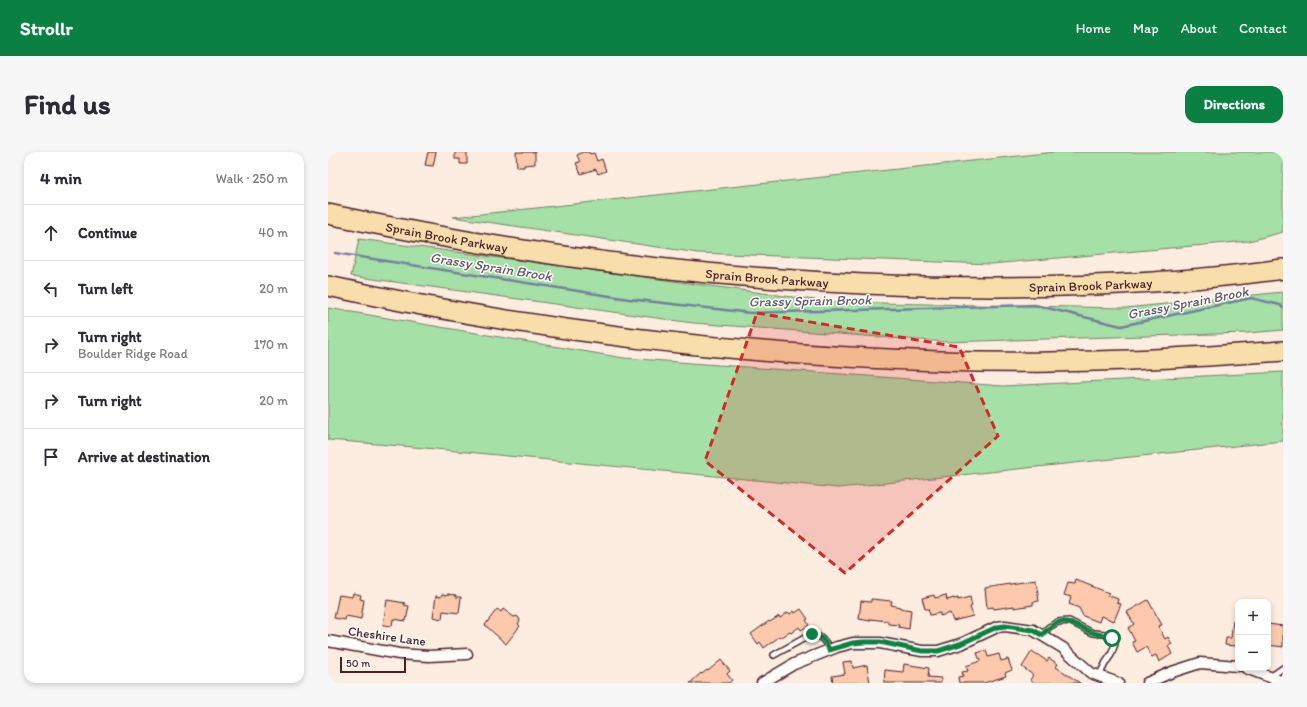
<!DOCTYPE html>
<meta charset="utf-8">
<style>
:root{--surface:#fff;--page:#f7f7f7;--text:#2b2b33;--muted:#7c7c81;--line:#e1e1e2;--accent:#0b8043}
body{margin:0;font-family:Itim,sans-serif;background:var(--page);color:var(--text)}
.controls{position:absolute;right:12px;bottom:12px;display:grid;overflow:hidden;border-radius:8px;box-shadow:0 2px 6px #0003}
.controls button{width:36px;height:36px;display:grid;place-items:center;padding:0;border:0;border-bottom:1px solid var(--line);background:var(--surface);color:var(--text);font:20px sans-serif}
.scale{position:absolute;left:12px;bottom:10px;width:66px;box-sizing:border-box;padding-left:4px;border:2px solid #4a1f2b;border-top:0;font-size:11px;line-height:14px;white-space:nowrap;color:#4a1f2b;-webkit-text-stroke:3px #fdfcf7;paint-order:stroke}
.stop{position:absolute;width:12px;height:12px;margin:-9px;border:3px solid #0b8043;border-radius:50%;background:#fff}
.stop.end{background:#0b8043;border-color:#fff;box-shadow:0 1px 4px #0008}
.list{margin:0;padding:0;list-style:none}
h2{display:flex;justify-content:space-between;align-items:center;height:52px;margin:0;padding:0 16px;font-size:17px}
h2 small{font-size:13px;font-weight:400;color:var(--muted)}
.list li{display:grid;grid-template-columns:26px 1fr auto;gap:12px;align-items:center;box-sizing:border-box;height:56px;padding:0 16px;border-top:1px solid var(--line)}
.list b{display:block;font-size:15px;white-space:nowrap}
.list p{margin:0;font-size:13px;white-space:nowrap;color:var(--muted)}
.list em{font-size:13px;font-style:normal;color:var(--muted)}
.icon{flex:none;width:22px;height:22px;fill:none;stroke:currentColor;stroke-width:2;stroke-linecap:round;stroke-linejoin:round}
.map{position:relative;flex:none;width:955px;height:531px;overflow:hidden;border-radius:12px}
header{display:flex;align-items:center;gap:24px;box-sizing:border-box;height:56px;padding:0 20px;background:var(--accent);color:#fff}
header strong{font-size:19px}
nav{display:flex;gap:22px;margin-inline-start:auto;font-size:14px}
.intro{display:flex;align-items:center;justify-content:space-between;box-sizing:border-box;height:96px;padding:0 24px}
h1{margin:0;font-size:28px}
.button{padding:10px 18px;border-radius:12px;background:var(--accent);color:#fff;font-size:14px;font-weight:700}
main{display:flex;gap:24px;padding:0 24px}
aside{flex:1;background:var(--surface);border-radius:12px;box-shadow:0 2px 6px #0003}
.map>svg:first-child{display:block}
.green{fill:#a5e0a6;stroke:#788068}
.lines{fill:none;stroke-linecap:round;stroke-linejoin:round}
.stream{stroke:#73809e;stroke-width:2.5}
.building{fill:#fcc9ac;stroke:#4a1f2b}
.lane-casing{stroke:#4a1f2b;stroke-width:8}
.street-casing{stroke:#4a1f2b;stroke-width:13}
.highway-casing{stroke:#4a1f2b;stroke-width:22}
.lane{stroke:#fdfcf7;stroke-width:5}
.street{stroke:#fdfcf7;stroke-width:10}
.highway{stroke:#f8deab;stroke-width:19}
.route{stroke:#0b8043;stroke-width:5}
.marked{fill:#d62828;fill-opacity:0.2;stroke:#d62828;stroke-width:3;stroke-dasharray:8 5;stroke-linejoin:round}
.labels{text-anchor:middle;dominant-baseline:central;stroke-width:3;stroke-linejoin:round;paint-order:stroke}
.street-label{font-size:13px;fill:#4a1f2b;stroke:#fdfcf7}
.water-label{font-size:14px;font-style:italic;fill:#62576e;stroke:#fdfcf7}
</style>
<header>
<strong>Strollr</strong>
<nav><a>Home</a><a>Map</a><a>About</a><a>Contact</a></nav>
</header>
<div class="intro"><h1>Find us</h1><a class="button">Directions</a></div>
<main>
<aside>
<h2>4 min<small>Walk · 250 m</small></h2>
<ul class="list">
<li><svg class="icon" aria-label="ahead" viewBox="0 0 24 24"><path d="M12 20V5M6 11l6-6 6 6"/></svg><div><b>Continue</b></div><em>40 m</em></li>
<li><svg class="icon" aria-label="left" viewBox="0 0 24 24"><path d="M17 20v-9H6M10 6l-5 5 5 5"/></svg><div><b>Turn left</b></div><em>20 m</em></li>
<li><svg class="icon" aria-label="right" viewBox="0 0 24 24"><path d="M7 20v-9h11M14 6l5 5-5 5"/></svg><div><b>Turn right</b><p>Boulder Ridge Road</p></div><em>170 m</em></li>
<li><svg class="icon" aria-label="right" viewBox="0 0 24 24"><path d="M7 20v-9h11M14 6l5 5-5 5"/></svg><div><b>Turn right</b></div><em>20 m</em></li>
<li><svg class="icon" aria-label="arrive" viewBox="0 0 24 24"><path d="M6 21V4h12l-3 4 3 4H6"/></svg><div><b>Arrive at destination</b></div></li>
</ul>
</aside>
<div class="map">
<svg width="955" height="531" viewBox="0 0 955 531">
<rect width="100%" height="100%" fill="#fdede0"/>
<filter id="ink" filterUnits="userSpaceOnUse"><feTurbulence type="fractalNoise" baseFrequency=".025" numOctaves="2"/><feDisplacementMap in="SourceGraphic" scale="8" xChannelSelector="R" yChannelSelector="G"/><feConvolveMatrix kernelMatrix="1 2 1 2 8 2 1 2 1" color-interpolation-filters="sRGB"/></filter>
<g filter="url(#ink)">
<path class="green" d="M 727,0 L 955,0 L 955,80 L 921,89 L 663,112 L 370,101 L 125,65 Z
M 31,87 L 502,150 L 797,156 L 955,140 L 955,178 L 920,181 L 617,190 L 365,171 L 23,124 Z
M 0,156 L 296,206 L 675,234 L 955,220 L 955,289 L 510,336 L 97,296 L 0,288 Z"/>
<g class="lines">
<path class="stream" d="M 7,101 L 301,147 L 423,161 L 707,153 L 793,174 L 923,146 L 952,153 L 955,156"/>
</g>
<path class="building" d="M 100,0 L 108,0 L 105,14 L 97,13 Z
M 127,0 L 139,0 L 139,12 L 132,12 L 132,7 L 127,7 Z
M 188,0 L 207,0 L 207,12 L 196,13 L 196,15 L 189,15 Z
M 255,0 L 261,0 L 262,2 L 266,1 L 269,9 L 274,7 L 278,19 L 270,22 L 268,17 L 253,22 L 248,11 L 252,10 L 249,3 Z
M 708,428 L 711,449 L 705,450 L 705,453 L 686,456 L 686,454 L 666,457 L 665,455 L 659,456 L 657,436 Z
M 748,428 L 781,441 L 779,443 L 790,447 L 789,451 L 793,452 L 786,469 L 773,464 L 771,470 L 755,464 L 751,456 L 741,452 L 743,445 L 736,443 L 740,431 L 747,432 Z
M 25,441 L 33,443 L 32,447 L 36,448 L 33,467 L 18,464 L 17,468 L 6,466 L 11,443 L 24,445 Z
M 114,442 L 119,443 L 119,442 L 128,443 L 128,445 L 133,445 L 131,461 L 115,459 L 114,467 L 105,465 L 108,444 L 113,445 Z
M 606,443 L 607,446 L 618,443 L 619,448 L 626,446 L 626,447 L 630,446 L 630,448 L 642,445 L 644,454 L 642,455 L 645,464 L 625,469 L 622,461 L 612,464 L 612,461 L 602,463 L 600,457 L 597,457 L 594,446 Z
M 543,447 L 564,449 L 563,453 L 572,455 L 572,456 L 583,458 L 581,477 L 570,475 L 571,473 L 560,472 L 560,469 L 542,467 L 542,469 L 531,467 L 533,449 L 543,450 Z
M 59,448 L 77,451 L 76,453 L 81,454 L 78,469 L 65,467 L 64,474 L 55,473 Z
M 820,448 L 834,473 L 830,474 L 837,487 L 840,485 L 844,492 L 840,494 L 844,502 L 831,510 L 828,503 L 824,505 L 818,495 L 809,500 L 804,490 L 807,489 L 800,476 L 806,472 L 799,460 Z
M 169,457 L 173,460 L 175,457 L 186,465 L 189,464 L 191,466 L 192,469 L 190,472 L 192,474 L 178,492 L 157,473 Z
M 473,457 L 480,467 L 478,468 L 481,473 L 473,478 L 471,475 L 463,481 L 462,480 L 452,486 L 451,485 L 436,496 L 432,490 L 430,492 L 423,482 L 441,469 L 442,470 L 451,464 L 452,466 L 460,460 L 462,462 L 466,459 L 467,461 Z
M 905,468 L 910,468 L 910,494 L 907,493 L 907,494 L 897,493 L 898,486 L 903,486 Z
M 940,472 L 955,474 L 955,495 L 940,493 Z
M 658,498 L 660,505 L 671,502 L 673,509 L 680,507 L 684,518 L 677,521 L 678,524 L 656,531 L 631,531 L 630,525 L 635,524 L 634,520 L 640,519 L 638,514 L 652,509 L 649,501 Z
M 704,499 L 719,509 L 721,506 L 730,512 L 728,515 L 752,531 L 706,531 L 702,528 L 705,523 L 694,515 Z
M 393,508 L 402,519 L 399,522 L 404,528 L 401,531 L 362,531 L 373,521 L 374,522 L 379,518 L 380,519 Z
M 524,509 L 525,516 L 539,513 L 542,531 L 505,531 L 504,524 L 517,522 L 515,510 Z
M 576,512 L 601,516 L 600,525 L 613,526 L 613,531 L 556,531 L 557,518 L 575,520 Z"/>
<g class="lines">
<g class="lane-casing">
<path id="lane" d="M 714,483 L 721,475 L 730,470 L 741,469 L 765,481 L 777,482 L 784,486 L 787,492 L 783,503 L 778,510 L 771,524
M 446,503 L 484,482 C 494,485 498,489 501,498
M 942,525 L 955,516"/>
</g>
<g class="street-casing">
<path id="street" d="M 0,489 L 71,502 L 101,504 L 139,502
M 918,516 L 955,530
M 434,531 L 466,512 L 509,495 L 525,491 L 552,491 L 594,499 L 610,499 L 633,492 L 669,475 L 677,474 L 705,478 L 735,496 L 763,521 L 790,531
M 819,531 L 844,520 L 872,511 L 910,514"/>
</g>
<g class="highway-casing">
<g id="highway">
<path id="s1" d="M 0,62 C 176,100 356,124 536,132 C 675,138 816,136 955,117"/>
<path d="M 0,134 C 201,178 407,203 612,209 C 727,213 841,207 955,199"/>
</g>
</g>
<use href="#lane" class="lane"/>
<use href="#street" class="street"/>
<use href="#highway" class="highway"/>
</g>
</g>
<g class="lines" filter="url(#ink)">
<path class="route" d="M 484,482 C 494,485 498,489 501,498 L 525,491 L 535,490 L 552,490 L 594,499 L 610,499 L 632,492 L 669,475 L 677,474 L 705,478 L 714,483 C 733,461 740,470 763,480 C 770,483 777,482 784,486"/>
</g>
<path class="marked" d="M 429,161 L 631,195 L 670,284 L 517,421 L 377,309 Z"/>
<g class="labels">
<g class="street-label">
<text stroke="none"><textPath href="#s1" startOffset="121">Sprain Brook Parkway</textPath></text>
<text stroke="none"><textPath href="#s1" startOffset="444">Sprain Brook Parkway</textPath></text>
<text stroke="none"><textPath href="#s1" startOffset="768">Sprain Brook Parkway</textPath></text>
<text transform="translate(59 484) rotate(8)">Cheshire Lane</text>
</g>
<g class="water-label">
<text transform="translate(163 115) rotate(9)">Grassy Sprain Brook</text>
<text transform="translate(482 149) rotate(-1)">Grassy Sprain Brook</text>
<text transform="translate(860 151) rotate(-11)">Grassy Sprain Brook</text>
</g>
</g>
</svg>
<div class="controls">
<button>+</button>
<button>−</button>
</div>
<div class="scale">50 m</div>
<div class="stop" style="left:784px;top:486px"></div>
<div class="stop end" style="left:484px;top:482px"></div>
</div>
</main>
